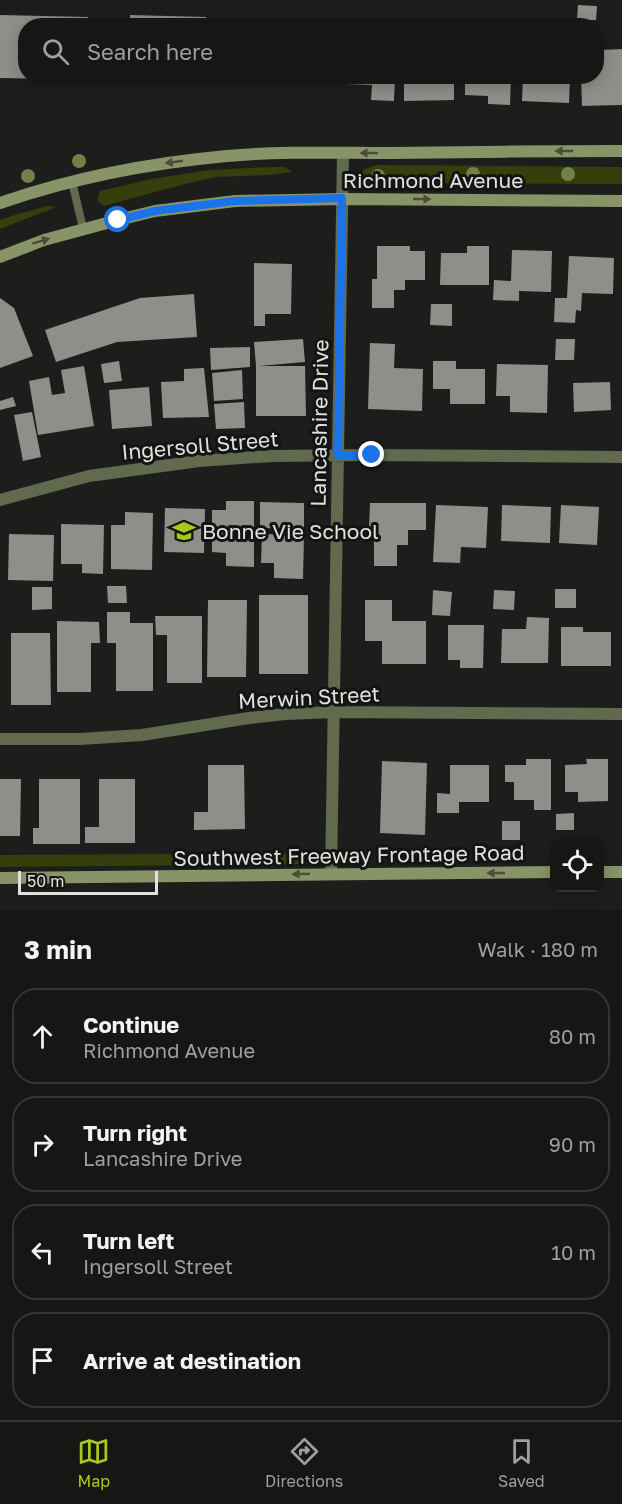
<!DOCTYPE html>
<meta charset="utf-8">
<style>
:root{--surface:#161614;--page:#232322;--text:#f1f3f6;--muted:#9e9fa0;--line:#353534;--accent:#a7c81f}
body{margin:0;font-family:"Golos Text",sans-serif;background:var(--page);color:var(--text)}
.controls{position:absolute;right:18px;bottom:18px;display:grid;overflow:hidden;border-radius:12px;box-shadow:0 3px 15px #0003}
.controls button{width:54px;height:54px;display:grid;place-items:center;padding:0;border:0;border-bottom:2px solid var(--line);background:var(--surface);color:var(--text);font:30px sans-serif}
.scale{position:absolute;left:18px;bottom:15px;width:140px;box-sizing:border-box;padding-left:6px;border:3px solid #e1e2df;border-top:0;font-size:16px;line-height:21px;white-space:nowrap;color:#e1e2df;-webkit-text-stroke:4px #141512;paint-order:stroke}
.stop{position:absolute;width:18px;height:18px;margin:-14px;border:4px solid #1a73e8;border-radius:50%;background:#fff}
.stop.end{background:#1a73e8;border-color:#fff;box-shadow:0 2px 6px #0008}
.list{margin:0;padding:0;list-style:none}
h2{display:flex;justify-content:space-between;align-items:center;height:78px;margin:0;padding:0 24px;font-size:26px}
h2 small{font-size:20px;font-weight:400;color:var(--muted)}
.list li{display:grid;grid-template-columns:39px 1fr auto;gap:18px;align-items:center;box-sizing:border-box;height:96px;margin:0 12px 12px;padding:0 12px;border:2px solid var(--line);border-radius:24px}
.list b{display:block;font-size:22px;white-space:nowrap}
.list p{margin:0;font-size:20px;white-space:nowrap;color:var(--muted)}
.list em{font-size:20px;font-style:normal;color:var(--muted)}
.icon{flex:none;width:33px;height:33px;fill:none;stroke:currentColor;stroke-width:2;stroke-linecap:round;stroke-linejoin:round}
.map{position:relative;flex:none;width:622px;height:910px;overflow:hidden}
.search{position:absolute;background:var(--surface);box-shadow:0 3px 15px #0003;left:18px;right:18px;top:18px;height:66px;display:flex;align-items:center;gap:15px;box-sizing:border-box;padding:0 21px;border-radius:24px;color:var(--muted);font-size:22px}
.sheet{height:510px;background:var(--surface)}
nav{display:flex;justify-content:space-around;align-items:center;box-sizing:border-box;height:84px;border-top:2px solid var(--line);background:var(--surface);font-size:16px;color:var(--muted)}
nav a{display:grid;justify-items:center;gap:3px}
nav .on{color:var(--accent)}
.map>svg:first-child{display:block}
.green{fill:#343f0b}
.building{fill:#8e8f8b}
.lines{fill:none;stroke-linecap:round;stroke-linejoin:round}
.lane{stroke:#61694e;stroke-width:8}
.street{stroke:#61694e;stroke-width:12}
.secondary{stroke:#889468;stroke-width:12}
.tree{fill:#717f49}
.oneway{fill:#484e39}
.route{stroke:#1a73e8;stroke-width:8}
.labels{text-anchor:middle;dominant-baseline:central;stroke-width:6;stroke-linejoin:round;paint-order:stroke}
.street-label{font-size:21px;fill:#e1e2df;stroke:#141512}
.poi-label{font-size:21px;fill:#e1e2df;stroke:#141512;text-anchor:start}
</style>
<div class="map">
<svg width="622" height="910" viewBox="0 0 622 910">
<rect width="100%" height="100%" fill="#1d1e1b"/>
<path class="green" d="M 376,165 L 622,167 L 622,184 L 376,183 L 362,179 L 358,174 L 365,169 Z
M 272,167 L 285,167 L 292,172 L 269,175 L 216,177 L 181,185 L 104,206 L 97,200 L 100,191 L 151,179 L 210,170 Z
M 47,206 L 56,207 L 0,229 L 0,220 L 18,214 Z
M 324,853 L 317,861 L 306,864 L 0,867 L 0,855 Z"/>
<path class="building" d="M 578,5 L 597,6 L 596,20 L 577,20 Z
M 0,15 L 88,17 L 88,26 L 26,26 L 26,76 L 108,76 L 108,80 L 0,78 Z
M 130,15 L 206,17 L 206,26 L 130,26 Z
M 458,21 L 480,22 L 480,26 L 458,26 Z
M 622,49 L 622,105 L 582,106 L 581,76 L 596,76 L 596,61 L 601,61 L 601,50 Z
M 346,76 L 395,76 L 394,101 L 371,100 L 372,85 L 345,84 Z
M 404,76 L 454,76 L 454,100 L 404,101 Z
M 465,76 L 511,76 L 510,105 L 488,104 L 488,96 L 465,95 Z
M 523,76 L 570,76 L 569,103 L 522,101 Z
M 377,246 L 410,246 L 410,251 L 425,251 L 425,280 L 405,280 L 405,290 L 394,290 L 394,308 L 372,308 L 372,279 L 377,279 Z
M 467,246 L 489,246 L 489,285 L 440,285 L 441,253 L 467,253 Z
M 512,250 L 552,251 L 551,292 L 519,291 L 519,301 L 493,300 L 494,280 L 511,281 Z
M 569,256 L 614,258 L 613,294 L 582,293 L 581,311 L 576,310 L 575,323 L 554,322 L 555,298 L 567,298 Z
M 254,263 L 292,264 L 291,314 L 265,314 L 265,326 L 254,326 Z
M 194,294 L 197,337 L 117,342 L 56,362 L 45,330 L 140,298 Z
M 0,298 L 14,308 L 33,356 L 0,368 Z
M 431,304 L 452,304 L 452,326 L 430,325 Z
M 303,339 L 305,362 L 259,366 L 305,366 L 306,416 L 256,416 L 256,366 L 254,342 Z
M 556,339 L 575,339 L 574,360 L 555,360 Z
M 370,343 L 395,344 L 394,368 L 423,369 L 422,411 L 368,409 Z
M 250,347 L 250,367 L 211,370 L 210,348 Z
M 119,361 L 122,381 L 104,383 L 101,364 Z
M 433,361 L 456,361 L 456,369 L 485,369 L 485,404 L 450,404 L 450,389 L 433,389 Z
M 497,364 L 548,365 L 547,413 L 510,412 L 510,396 L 496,396 Z
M 84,366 L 94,426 L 38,435 L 29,381 L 49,377 L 52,395 L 65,393 L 61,370 Z
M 204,368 L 209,417 L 163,418 L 161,382 L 184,381 L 184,369 Z
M 242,370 L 243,399 L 214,401 L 212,373 Z
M 610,382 L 611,410 L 574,412 L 573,383 Z
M 149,387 L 152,426 L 112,429 L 109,390 Z
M 13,397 L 16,406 L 0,410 L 0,401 Z
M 244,402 L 245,428 L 216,429 L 214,404 Z
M 32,412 L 41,457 L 23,461 L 14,415 Z
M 226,501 L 254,501 L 254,567 L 226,566 L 226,553 L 212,552 L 212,510 L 226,510 Z
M 260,502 L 304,503 L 304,529 L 260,528 Z
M 370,503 L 426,503 L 426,530 L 408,530 L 408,545 L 397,545 L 397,566 L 374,566 L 374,528 L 369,529 Z
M 436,505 L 488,507 L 486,548 L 461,547 L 460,563 L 433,562 Z
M 502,505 L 551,507 L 550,543 L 501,541 Z
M 561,505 L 599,507 L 597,545 L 559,543 Z
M 165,508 L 205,509 L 204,553 L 164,552 Z
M 125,512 L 153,513 L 152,570 L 111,569 L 111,525 L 125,525 Z
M 61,524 L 104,525 L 103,574 L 82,573 L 82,564 L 61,564 Z
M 9,534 L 54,535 L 53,581 L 8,580 Z
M 262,534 L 304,535 L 303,579 L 274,578 L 274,563 L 261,563 Z
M 107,586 L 126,586 L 127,603 L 108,603 Z
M 32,587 L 52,587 L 52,609 L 32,610 Z
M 555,589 L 576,589 L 576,608 L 555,608 Z
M 433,590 L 452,592 L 450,616 L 432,615 Z
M 494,590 L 515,591 L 514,610 L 493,609 Z
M 259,595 L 308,595 L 308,674 L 259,674 Z
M 208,600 L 247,600 L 246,677 L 207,677 Z
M 365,600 L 392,600 L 392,621 L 426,621 L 426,664 L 382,664 L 382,641 L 365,641 Z
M 107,612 L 130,612 L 130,623 L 153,623 L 153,691 L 116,691 L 116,643 L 107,643 Z
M 155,616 L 202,616 L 202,683 L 167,683 L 167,635 L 156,635 Z
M 527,617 L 549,618 L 548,663 L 501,663 L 502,629 L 526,629 Z
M 57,621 L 99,622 L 100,643 L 91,643 L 91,692 L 57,692 Z
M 448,625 L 484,625 L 483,668 L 460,668 L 460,660 L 448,660 Z
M 561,627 L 583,627 L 583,632 L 611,632 L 611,666 L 561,666 Z
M 11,633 L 50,633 L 51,705 L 11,705 Z
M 526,759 L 551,759 L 551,810 L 534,810 L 534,800 L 514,800 L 514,782 L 505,782 L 505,765 L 526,765 Z
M 586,759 L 608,759 L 608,801 L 578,802 L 578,792 L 565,792 L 565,765 L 587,764 Z
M 382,761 L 427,763 L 425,835 L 380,833 Z
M 208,765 L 244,765 L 245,829 L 194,830 L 194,812 L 208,812 Z
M 450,765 L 489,765 L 489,802 L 459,802 L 459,813 L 437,813 L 437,793 L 450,794 Z
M 0,779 L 21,779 L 20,836 L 0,836 Z
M 39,779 L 80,779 L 80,844 L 33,844 L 33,828 L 39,828 Z
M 99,779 L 135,779 L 135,843 L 85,843 L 85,827 L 99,827 Z
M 574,813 L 574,830 L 556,830 L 556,814 Z
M 502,821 L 520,821 L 520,840 L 502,840 Z"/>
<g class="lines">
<path class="lane" d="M 72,182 L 83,228"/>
<path class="street" d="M 0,500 L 89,476 L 199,461 L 272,456 L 372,455 L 622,457
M 0,739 L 80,739 L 142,735 L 249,718 L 285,714 L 334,712 L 622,714
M 331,874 L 343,153"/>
<path class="secondary" d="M 0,203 C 72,178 150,163 227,156 C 281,151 336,153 390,153 C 467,152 545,151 622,151
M 0,257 L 44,240 L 118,220 L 155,211 L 235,201 L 342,199 L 622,201
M 600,872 L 622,872
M 0,878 L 554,872"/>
</g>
<g class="tree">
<circle cx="79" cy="161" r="7"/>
<circle cx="473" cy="174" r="7"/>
<circle cx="568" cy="174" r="7"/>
<circle cx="28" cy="176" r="7"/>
<circle cx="378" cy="176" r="7"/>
</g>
<defs><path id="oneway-solid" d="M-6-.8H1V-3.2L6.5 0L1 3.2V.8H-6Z" transform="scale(1.5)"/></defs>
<g class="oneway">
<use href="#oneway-solid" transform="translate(564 151) rotate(180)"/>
<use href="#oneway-solid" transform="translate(369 153) rotate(180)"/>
<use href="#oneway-solid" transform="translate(174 162) rotate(172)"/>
<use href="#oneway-solid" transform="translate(422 199)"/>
<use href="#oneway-solid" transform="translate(41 241) rotate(-17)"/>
<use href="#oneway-solid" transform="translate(496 873) rotate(180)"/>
<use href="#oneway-solid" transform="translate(301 874) rotate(179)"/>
</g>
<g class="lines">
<path class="route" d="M 118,220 L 155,211 L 235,201 L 342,198 L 338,455 L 372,455"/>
</g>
<defs>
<g id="school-bare" transform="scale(1.8)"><path d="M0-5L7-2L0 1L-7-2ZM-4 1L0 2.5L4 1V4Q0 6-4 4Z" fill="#a7c81f" stroke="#141512" stroke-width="2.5" paint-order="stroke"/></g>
</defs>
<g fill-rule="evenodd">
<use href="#school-bare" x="184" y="531"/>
</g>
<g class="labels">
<g class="street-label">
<text x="433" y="180">Richmond Avenue</text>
<text transform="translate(319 423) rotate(-89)">Lancashire Drive</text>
<text transform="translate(200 445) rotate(-5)">Ingersoll Street</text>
<text transform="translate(309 697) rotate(-3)">Merwin Street</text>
<text transform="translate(349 855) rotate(-1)">Southwest Freeway Frontage Road</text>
</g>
<g class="poi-label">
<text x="202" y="531">Bonne Vie School</text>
</g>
</g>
</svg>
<div class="controls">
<button><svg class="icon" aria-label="locate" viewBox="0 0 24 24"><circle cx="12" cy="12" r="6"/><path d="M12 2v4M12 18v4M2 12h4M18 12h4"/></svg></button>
</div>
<div class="scale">50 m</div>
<div class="stop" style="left:118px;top:220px"></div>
<div class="stop end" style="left:372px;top:455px"></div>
<div class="search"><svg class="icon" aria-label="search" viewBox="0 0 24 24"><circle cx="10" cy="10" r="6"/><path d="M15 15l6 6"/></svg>Search here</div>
</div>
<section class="sheet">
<h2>3 min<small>Walk · 180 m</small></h2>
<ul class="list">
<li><svg class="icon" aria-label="ahead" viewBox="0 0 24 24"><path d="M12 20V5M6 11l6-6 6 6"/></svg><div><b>Continue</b><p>Richmond Avenue</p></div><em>80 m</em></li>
<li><svg class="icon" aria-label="right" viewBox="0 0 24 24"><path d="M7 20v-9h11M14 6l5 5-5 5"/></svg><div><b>Turn right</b><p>Lancashire Drive</p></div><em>90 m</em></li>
<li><svg class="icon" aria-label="left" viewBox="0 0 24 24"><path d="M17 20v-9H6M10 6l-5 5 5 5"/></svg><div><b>Turn left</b><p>Ingersoll Street</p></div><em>10 m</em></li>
<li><svg class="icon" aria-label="arrive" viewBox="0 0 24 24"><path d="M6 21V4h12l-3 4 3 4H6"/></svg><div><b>Arrive at destination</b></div></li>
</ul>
</section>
<nav>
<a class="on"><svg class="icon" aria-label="map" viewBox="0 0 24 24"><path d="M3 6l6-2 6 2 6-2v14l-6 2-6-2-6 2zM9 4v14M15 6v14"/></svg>Map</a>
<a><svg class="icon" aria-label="directions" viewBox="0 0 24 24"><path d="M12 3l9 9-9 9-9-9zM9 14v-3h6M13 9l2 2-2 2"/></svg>Directions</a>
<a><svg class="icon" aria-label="saved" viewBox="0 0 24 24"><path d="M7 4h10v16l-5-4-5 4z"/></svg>Saved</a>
</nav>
